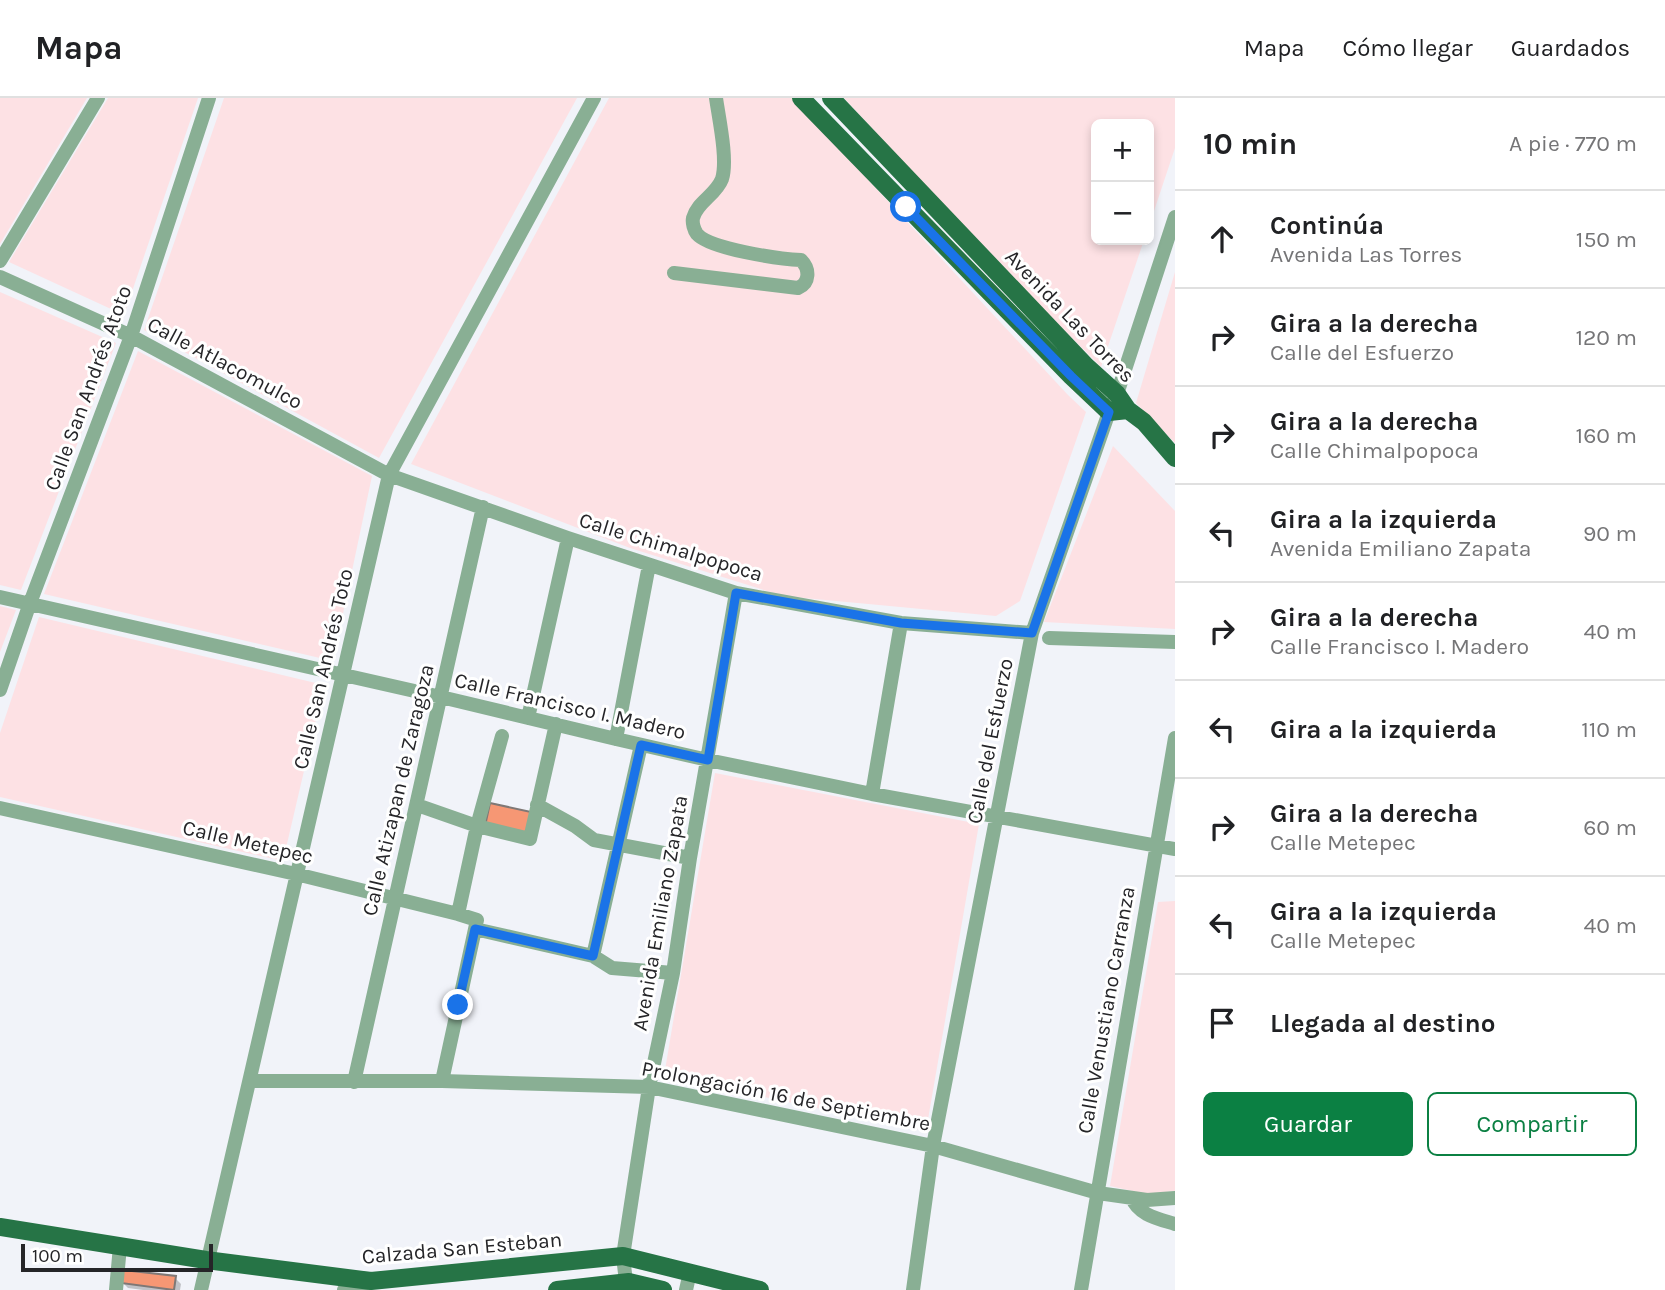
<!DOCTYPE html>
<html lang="es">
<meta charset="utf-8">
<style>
:root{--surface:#fff;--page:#f6f6f6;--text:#202124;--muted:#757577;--line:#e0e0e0;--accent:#0b8043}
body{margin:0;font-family:Karla,sans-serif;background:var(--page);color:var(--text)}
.controls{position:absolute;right:21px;top:21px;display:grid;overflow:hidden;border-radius:10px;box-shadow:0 4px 10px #0003}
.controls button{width:63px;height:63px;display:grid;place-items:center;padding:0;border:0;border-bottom:2px solid var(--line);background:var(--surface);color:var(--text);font:35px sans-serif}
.scale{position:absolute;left:21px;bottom:18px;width:192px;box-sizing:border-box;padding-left:7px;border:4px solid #252528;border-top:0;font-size:19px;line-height:24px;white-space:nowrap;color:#252528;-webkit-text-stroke:5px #fff;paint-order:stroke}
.stop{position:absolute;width:21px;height:21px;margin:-16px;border:5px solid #1a73e8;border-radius:50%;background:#fff}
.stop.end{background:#1a73e8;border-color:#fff;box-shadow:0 2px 7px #0008}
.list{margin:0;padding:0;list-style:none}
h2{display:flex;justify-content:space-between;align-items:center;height:91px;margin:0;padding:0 28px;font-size:30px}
h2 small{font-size:23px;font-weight:400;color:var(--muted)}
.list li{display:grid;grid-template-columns:46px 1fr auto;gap:21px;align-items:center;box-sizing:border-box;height:98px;padding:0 28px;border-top:2px solid var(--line)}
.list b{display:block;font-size:26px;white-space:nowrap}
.list p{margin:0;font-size:23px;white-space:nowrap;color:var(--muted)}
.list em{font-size:23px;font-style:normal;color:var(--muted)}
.actions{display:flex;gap:14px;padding:21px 28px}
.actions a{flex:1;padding:16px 0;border:2px solid var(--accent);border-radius:10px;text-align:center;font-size:24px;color:var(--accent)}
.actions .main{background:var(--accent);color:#fff}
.icon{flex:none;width:38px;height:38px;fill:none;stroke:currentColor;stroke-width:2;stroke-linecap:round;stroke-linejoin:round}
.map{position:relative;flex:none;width:1175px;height:1192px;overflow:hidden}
header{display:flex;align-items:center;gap:42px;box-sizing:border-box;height:98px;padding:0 35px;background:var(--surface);border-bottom:2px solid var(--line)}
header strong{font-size:33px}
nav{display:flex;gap:38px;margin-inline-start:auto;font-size:24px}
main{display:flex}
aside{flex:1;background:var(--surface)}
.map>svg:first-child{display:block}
.industrial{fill:#fde1e4}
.shadow{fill:#0003}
.building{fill:#f69774;stroke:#7f7876;stroke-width:2}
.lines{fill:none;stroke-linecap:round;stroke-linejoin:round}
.minor{stroke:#89af94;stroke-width:14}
.major{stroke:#267446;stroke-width:18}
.route{stroke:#1a73e8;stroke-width:9}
.labels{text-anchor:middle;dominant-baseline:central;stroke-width:6;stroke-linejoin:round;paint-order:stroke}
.street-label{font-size:21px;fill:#252528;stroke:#fff}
</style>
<header>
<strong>Mapa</strong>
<nav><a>Mapa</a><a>Cómo llegar</a><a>Guardados</a></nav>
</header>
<main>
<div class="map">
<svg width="1175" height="1192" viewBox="0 0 1175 1192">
<rect width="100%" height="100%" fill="#f1f3f9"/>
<path class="industrial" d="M 0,0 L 87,0 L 0,146 Z
M 108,0 L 198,0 L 124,217 L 9,164 Z
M 224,0 L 577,0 L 379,360 L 144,232 Z
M 609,0 L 792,0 L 1068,297 L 1086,314 L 1020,503 L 996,518 L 783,498 L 630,450 L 411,366 Z
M 844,0 L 1175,0 L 1175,50 L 1149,128 L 1149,26 L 1096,26 L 1096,142 L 1144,142 L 1101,269 L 988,156 Z
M 1175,174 L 1175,345 L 1136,305 Z
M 0,194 L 116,245 L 21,492 L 0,487 Z
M 138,253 L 372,378 L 333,563 L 44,496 Z
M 1113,348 L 1175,413 L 1175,531 L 1044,524 Z
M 0,508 L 16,512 L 0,554 Z
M 39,519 L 324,587 L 283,763 L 0,699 L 0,635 Z
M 715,675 L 979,726 L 926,1033 L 664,978 Z
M 1175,803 L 1175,1093 L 1146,1096 L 1110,1088 L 1158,804 Z"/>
<path class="shadow" d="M 175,1180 L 181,1186 L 180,1192 L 143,1192 L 128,1190 L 123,1185 Z"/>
<path class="building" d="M 490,705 L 531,714 L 526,737 L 485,728 Z
M 123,1172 L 176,1178 L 174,1192 L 121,1185 Z"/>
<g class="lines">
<path class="minor" d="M 0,163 L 98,0
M 674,175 L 798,190 C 810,185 810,171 801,162 C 779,161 710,151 697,136 C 694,132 692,125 693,120 C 697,104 716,97 722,81 C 728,62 719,21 716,0
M 0,179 L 131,238 L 389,377 L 568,440 L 736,495 L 901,525 L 1032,535
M 0,499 L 441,599 L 616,641 L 708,662 L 872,696 L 1175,751
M 1049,540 L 1175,544
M 0,592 L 30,505 L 131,238 L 209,0
M 528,620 L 568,440
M 616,641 L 649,467
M 872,696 L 901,525
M 417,707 L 477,728 L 530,741 L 556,626
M 537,707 L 575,728 L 594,742 L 690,760
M 0,710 L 296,776 L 458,816 L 477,822 L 442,983
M 458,816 L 477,728 L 502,638
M 475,831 L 593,858 L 612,870 L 673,875
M 593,858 L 641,647
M 250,983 L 442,983 L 649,989 L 933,1048 L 1098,1095 L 1147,1102 L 1175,1100
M 354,984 L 483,409
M 1132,1100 C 1138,1117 1159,1121 1175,1126
M 626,1184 L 623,1158 L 649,989 L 673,875 L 690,760 L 736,495
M 116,1192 L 120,1148
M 201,1192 L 389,377 L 594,0
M 344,1192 L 370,1184
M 686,1192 L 690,1174
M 913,1192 L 933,1048 L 1032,535 L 1109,314 L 1117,296 L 1175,119
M 1081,1192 L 1175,640"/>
<path class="major" d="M 801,0 L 1071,278 L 1109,314 L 1128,312
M 831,0 L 1086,268 L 1117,296 L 1128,312 L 1144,324 L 1175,360
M 0,1129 L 206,1162 L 371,1183 L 623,1158 L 760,1192
M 557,1192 L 629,1184 L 663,1192"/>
</g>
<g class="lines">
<path class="route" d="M 458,907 L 475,831 L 593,858 L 641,647 L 708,662 L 736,495 L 901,525 L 1032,535 L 1109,314 L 1071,278 L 906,109"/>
</g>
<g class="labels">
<g class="street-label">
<text transform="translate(1070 218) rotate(46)">Avenida Las Torres</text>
<text transform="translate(225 265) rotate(28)">Calle Atlacomulco</text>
<text transform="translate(88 290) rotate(-70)">Calle San Andrés Atoto</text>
<text transform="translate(671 449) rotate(17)">Calle Chimalpopoca</text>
<text transform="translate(323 571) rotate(-77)">Calle San Andrés Toto</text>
<text transform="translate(570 608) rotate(13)">Calle Francisco I. Madero</text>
<text transform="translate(990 643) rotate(-79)">Calle del Esfuerzo</text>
<text transform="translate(398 692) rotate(-77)">Calle Atizapan de Zaragoza</text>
<text transform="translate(248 744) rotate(13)">Calle Metepec</text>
<text transform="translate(660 815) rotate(-80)">Avenida Emiliano Zapata</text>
<text transform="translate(1106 912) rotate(-80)">Calle Venustiano Carranza</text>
<text transform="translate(786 998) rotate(11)">Prolongación 16 de Septiembre</text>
<text transform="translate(462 1150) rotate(-5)">Calzada San Esteban</text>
</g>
</g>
</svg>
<div class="controls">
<button>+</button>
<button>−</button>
</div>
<div class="scale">100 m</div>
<div class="stop" style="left:906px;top:109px"></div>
<div class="stop end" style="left:458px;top:907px"></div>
</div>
<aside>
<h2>10 min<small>A pie · 770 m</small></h2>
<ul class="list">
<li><svg class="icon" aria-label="ahead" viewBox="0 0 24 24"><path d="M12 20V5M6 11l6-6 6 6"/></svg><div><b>Continúa</b><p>Avenida Las Torres</p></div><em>150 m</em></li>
<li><svg class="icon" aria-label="right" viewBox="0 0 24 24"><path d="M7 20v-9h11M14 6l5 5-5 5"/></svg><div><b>Gira a la derecha</b><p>Calle del Esfuerzo</p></div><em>120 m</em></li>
<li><svg class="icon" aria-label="right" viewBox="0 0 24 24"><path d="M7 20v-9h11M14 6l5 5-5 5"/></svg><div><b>Gira a la derecha</b><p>Calle Chimalpopoca</p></div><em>160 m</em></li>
<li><svg class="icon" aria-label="left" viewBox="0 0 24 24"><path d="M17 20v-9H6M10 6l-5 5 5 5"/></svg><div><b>Gira a la izquierda</b><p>Avenida Emiliano Zapata</p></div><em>90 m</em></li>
<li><svg class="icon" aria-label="right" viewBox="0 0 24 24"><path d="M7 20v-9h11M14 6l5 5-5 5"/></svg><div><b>Gira a la derecha</b><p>Calle Francisco I. Madero</p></div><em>40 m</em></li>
<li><svg class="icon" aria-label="left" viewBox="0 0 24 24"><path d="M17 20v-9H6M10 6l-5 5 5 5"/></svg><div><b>Gira a la izquierda</b></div><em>110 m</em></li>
<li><svg class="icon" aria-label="right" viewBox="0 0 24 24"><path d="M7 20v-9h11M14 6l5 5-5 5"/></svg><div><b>Gira a la derecha</b><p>Calle Metepec</p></div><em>60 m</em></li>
<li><svg class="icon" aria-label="left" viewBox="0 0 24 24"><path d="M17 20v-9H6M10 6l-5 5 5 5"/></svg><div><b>Gira a la izquierda</b><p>Calle Metepec</p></div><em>40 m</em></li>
<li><svg class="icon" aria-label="arrive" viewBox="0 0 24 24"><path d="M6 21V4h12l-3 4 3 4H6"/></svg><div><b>Llegada al destino</b></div></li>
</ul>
<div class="actions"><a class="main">Guardar</a><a>Compartir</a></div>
</aside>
</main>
